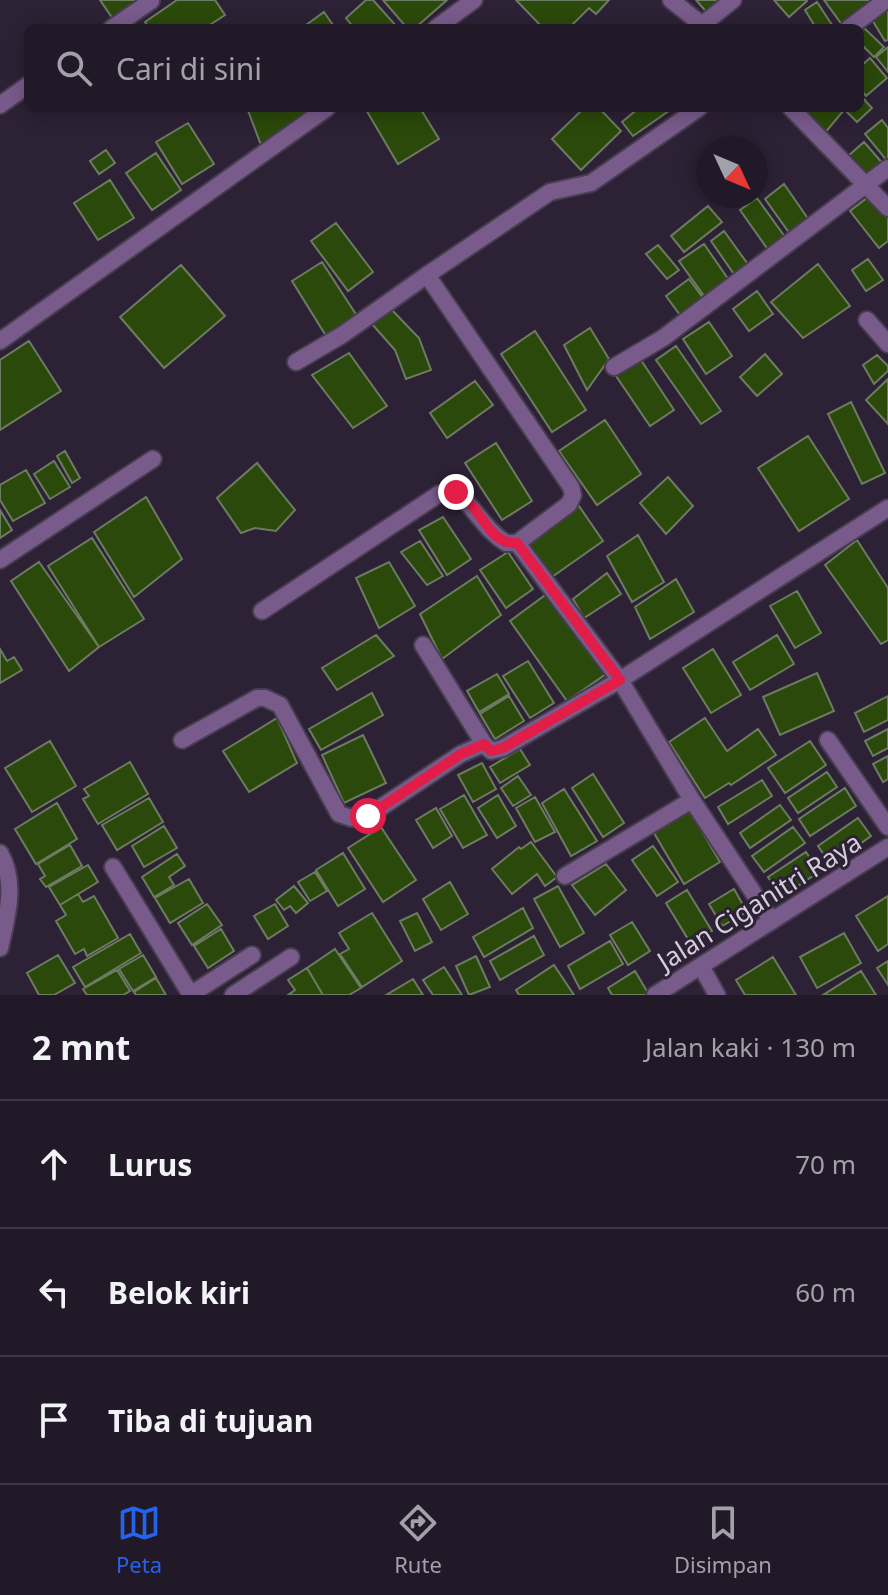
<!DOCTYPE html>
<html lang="id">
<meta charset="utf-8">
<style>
:root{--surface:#221928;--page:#2a2230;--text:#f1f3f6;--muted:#a2a0a8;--line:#3f3845;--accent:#2563eb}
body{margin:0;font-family:"Noto Sans",sans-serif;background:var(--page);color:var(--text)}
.compass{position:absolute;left:696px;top:136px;width:72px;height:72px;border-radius:50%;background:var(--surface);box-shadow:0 4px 20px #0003;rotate:134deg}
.stop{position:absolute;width:24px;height:24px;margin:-18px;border:6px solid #e11d48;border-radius:50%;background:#fff}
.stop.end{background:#e11d48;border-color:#fff;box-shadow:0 2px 8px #0008}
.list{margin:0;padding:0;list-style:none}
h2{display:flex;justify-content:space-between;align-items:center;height:104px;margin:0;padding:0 32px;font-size:34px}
h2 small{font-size:26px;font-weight:400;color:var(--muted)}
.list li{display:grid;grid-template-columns:52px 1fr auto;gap:24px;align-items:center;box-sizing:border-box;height:128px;padding:0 32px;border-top:2px solid var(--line)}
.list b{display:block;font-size:30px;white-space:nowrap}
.list em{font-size:26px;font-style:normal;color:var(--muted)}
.icon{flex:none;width:44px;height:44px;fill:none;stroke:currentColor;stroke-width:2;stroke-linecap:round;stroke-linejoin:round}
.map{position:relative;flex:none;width:888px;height:995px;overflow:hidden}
.search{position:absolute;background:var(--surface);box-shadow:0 4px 20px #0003;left:24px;right:24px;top:24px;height:88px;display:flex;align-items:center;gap:20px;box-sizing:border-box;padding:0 28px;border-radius:12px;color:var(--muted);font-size:30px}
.sheet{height:488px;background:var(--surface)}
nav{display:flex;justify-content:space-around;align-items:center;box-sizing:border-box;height:112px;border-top:2px solid var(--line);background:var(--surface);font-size:22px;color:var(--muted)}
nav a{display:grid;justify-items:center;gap:4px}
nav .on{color:var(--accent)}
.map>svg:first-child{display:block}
.building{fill:#2b490a;stroke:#6d7b63;stroke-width:2}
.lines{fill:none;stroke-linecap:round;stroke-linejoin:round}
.minor-casing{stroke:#483d50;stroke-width:20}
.tertiary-casing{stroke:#483d50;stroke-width:20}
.minor{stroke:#785b8b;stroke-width:16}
.tertiary{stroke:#785b8b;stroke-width:16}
.route{stroke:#e11d48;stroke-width:10}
.labels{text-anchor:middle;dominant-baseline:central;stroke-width:6;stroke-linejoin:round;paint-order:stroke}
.street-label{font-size:26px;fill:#d6cedb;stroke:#2d2135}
</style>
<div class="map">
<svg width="888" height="995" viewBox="0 0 888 995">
<rect width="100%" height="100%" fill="#2d2135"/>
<path class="building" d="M 100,0 L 140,0 L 113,19 Z
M 177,0 L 215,0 L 225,15 L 205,28 L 149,28 L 145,22 Z
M 366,0 L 373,0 L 398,28 L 354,28 L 346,18 Z
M 383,0 L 447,0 L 415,28 L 407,28 Z
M 516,0 L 609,0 L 596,14 L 589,8 L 569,28 L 543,28 Z
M 696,0 L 724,0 L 709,15 Z
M 774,0 L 806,0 L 807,1 L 789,17 Z
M 824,0 L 879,0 L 843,26 Z
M 817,2 L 834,28 L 816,28 L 805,10 Z
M 888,8 L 888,40 L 885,41 L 871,18 Z
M 324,12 L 335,28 L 302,28 Z
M 862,26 L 884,47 L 874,57 L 860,43 L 860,28 Z
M 888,47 L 888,72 L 876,57 Z
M 870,58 L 887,78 L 866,96 L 860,89 L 860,67 Z
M 860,95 L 872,108 L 857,122 L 843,108 L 860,108 Z
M 247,108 L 313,108 L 261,145 Z
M 365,108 L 420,108 L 439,139 L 398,164 Z
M 584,108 L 599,108 L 621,131 L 581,170 L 552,139 Z
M 631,108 L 673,108 L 633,136 L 622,122 L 634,112 Z
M 794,108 L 842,108 L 844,110 L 824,134 Z
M 882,120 L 888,128 L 888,162 L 865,134 Z
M 188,123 L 214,164 L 182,184 L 156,142 Z
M 864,142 L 884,165 L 868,179 L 848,156 Z
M 106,150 L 115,163 L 99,174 L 90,161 Z
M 156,153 L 181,190 L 152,210 L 126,173 Z
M 110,180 L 134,218 L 98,240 L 74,203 Z
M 784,184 L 809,220 L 790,234 L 765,199 Z
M 871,195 L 888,218 L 888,241 L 879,248 L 850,211 Z
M 757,198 L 788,241 L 771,254 L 740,210 Z
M 708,206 L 722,222 L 684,252 L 671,236 Z
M 336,223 L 373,272 L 348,291 L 311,241 Z
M 724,231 L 750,267 L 736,277 L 711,241 Z
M 704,244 L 731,283 L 707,300 L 679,261 Z
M 658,245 L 679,270 L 667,279 L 646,254 Z
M 868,259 L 883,280 L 866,291 L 852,270 Z
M 322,262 L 359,319 L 328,339 L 292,281 Z
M 818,264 L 850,306 L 803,338 L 771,302 Z
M 181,265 L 225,316 L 164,368 L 120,317 Z
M 689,279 L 706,302 L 683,319 L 666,296 Z
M 757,291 L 773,314 L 749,331 L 733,309 Z
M 390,308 L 419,338 L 431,370 L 406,379 L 395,350 L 372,324 Z
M 709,322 L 732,356 L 706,374 L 683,339 Z
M 590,328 L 609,359 L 587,390 L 564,345 Z
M 535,331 L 586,410 L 552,432 L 501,354 Z
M 29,341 L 61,391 L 0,430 L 0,360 Z
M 676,346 L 721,411 L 701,424 L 656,360 Z
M 349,353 L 387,406 L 353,428 L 312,375 Z
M 765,354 L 782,374 L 757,396 L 740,377 Z
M 877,355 L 888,366 L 888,371 L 874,384 L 863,365 Z
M 639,357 L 674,410 L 650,426 L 614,373 Z
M 888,379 L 888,424 L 866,400 Z
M 475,381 L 493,405 L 447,438 L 430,413 Z
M 851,402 L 885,473 L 862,484 L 828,414 Z
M 605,420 L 641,474 L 597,505 L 559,451 Z
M 808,436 L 849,499 L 799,531 L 758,468 Z
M 496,443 L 532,501 L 502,520 L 465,463 Z
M 65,451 L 80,478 L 72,483 L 57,456 Z
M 54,461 L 70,487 L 50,499 L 34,474 Z
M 257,463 L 295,510 L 276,531 L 255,528 L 241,533 L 217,498 Z
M 26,470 L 45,503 L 13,521 L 0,500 L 0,485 Z
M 668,477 L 693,506 L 666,534 L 640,503 Z
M 146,497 L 182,559 L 134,597 L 94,532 Z
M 579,506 L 603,541 L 552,577 L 528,546 Z
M 0,510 L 12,530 L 0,538 Z
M 443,517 L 471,559 L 447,575 L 419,530 Z
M 638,535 L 664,582 L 632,602 L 607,556 Z
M 92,538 L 144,619 L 99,647 L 48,566 Z
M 857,540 L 888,588 L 888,640 L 881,644 L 825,565 Z
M 420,541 L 443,576 L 427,585 L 401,552 Z
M 508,552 L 533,589 L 506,608 L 480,570 Z
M 39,562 L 99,647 L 69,671 L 11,581 Z
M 389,562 L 415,606 L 379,628 L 356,578 Z
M 607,573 L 621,594 L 584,618 L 573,599 Z
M 477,576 L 501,615 L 442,659 L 420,614 Z
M 676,579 L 694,612 L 650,639 L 635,607 Z
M 797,591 L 821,633 L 795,648 L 770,606 Z
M 548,593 L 606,674 L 567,701 L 510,621 Z
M 376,635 L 394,656 L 337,690 L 322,668 Z
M 777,635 L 794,664 L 750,690 L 733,662 Z
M 0,649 L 7,661 L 14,657 L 22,670 L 0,683 Z
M 713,649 L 741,695 L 711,713 L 683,668 Z
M 528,661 L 554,703 L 530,718 L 503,676 Z
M 817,673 L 834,711 L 780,735 L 763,697 Z
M 497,674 L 509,694 L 479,712 L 467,691 Z
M 372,693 L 383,715 L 321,750 L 309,729 Z
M 509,696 L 524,721 L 495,739 L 480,714 Z
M 888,696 L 888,720 L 864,732 L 855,713 Z
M 277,718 L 297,763 L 249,792 L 223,751 Z
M 705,718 L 727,751 L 758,729 L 776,755 L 731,785 L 729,783 L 705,798 L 669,742 Z
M 888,729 L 888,748 L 873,756 L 865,741 Z
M 363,735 L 386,783 L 344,803 L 322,755 Z
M 50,741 L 76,786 L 32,812 L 5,768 Z
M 810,741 L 826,765 L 785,793 L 768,768 Z
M 520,749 L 530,765 L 500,783 L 490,767 Z
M 888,756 L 888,779 L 883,782 L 873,764 Z
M 130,762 L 148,794 L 98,824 L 83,799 L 89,796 L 84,789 Z
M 482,763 L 496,789 L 473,802 L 458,775 Z
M 827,772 L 837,787 L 798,813 L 788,798 Z
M 593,774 L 624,823 L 603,837 L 572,788 Z
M 518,776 L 531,795 L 513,806 L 501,788 Z
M 762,780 L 772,796 L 728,824 L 718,807 Z
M 845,788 L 856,806 L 810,836 L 799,819 Z
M 564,789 L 597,841 L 571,856 L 542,803 Z
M 464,795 L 487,835 L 463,848 L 440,809 Z
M 498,795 L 516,826 L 497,838 L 478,808 Z
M 535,797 L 555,832 L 535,842 L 516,808 Z
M 149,798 L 163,822 L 117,850 L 102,825 Z
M 57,803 L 77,839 L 36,864 L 15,829 Z
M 780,805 L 791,820 L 750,848 L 740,833 Z
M 436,808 L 452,836 L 433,848 L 416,820 Z
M 690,811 L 720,862 L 684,884 L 654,833 Z
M 858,818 L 871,836 L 831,865 L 818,846 Z
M 164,826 L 177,848 L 144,867 L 132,846 Z
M 381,827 L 416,880 L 383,902 L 348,848 Z
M 793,827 L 805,843 L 764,872 L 752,856 Z
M 531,842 L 557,877 L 545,886 L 537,874 L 512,894 L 492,869 L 519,847 L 521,849 Z
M 70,845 L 82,866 L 46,887 L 40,879 L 45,876 L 38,864 Z
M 653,846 L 678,882 L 657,896 L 632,860 Z
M 806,852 L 819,872 L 781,897 L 768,877 Z
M 343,853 L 365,889 L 338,906 L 316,870 Z
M 177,854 L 185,866 L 169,877 L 174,885 L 154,897 L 142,877 Z
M 606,864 L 626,890 L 595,915 L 572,885 Z
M 88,865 L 98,882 L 60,905 L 49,887 Z
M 315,872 L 327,891 L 310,901 L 298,882 Z
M 189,879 L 203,903 L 170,923 L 155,898 Z
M 450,882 L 468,914 L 441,930 L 423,899 Z
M 294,886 L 308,903 L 296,913 L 290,906 L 284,910 L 276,900 Z
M 558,886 L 584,933 L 560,947 L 534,899 Z
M 734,889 L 747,912 L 722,926 L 709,904 Z
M 687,890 L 712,931 L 691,944 L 666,903 Z
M 78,894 L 83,902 L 94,896 L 118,938 L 87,956 L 84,949 L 75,954 L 56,921 L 66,915 L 60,905 Z
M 888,896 L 888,944 L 878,951 L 856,916 Z
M 207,904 L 222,925 L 192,945 L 178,923 Z
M 275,904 L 288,926 L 268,939 L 254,916 Z
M 523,908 L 533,928 L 484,957 L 473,937 Z
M 372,913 L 402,961 L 362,987 L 340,954 L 349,949 L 339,933 Z
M 417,913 L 432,942 L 415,951 L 400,921 Z
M 632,922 L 650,951 L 628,965 L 610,935 Z
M 221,929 L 234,951 L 208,968 L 194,946 Z
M 844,933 L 861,963 L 817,988 L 800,957 Z
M 130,934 L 141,953 L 85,987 L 73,967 Z
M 534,936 L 544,955 L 500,980 L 490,961 Z
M 610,941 L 623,964 L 580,989 L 568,966 Z
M 335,949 L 361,988 L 349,995 L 323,995 L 307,968 Z
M 58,955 L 75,983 L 54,995 L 39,995 L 27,973 Z
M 143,955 L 156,977 L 133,991 L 119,969 Z
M 476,956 L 490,987 L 469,995 L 456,966 Z
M 773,957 L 796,995 L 745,995 L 736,980 Z
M 888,961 L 888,985 L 877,968 Z
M 554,965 L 574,995 L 519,995 L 516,990 Z
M 444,967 L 462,995 L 433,995 L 423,980 Z
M 307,968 L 323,995 L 288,995 L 295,990 L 288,980 Z
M 117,970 L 130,991 L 123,995 L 87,995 L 83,989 Z
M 635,971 L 648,993 L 645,995 L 612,995 L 608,988 Z
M 861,971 L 876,995 L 823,995 Z
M 156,978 L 166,995 L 136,995 L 134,992 Z
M 413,979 L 423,995 L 386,995 Z"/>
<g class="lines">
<g class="minor-casing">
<path id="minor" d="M 671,0 L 706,28
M 703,24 L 733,0
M 112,28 L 151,1
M 436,28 L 474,0
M 849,28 L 886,0
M 0,105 L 28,85
M 791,108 L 888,208
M 427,275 L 550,192 L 591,183 L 699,108
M 867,320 L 888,344
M 0,341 L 327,108
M 614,367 L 663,338 L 888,168
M 517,543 L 620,680 L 692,800 L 772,921
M 0,560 L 153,459
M 262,611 L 439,494 L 456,492 C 475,508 485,530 506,543 L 517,543 L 569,504 L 573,495 L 571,487 L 427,275 L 342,335 L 296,362
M 423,645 L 484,744 L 491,751 L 503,748 L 620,680 L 888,508
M 182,740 L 257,698 L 265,698 L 280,705 L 339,814 L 351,818 L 368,816 L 461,754 L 484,744
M 828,740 L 888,827
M 0,853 C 17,883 7,916 0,948
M 113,867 L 191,995
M 565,876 L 692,800
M 701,966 L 717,995
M 190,995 L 252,955
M 233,995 L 291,957"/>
</g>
<g class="tertiary-casing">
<path id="tertiary" d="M 655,995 L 888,847"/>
</g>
<use href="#minor" class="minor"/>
<use href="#tertiary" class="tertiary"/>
</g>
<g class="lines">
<path class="route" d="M 368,816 L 461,754 L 484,744 L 491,751 L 503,748 L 620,680 L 517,543 C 493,544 486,521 472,506 C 467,501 461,497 456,492"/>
</g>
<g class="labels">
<g class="street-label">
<text transform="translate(759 901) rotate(-32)">Jalan Ciganitri Raya</text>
</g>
</g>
</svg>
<svg class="compass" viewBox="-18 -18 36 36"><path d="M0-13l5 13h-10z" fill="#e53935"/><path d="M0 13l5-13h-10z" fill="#a2a0a8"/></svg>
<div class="stop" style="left:368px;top:816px"></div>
<div class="stop end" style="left:456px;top:492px"></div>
<div class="search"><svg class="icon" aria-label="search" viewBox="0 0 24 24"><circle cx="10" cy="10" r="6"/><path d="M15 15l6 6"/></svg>Cari di sini</div>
</div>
<section class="sheet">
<h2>2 mnt<small>Jalan kaki · 130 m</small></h2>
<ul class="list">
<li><svg class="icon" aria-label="ahead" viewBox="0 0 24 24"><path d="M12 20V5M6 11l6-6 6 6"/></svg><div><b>Lurus</b></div><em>70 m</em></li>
<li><svg class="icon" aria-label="left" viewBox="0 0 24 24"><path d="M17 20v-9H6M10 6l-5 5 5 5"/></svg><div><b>Belok kiri</b></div><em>60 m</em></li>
<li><svg class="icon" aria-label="arrive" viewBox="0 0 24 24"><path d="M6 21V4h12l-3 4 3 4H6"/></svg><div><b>Tiba di tujuan</b></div></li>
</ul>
</section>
<nav>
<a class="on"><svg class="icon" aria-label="map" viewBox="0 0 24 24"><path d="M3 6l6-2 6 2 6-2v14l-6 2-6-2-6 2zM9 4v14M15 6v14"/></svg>Peta</a>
<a><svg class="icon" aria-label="directions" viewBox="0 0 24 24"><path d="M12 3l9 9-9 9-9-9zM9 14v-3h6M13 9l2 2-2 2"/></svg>Rute</a>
<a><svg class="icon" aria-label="saved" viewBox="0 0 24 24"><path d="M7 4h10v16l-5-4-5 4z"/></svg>Disimpan</a>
</nav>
